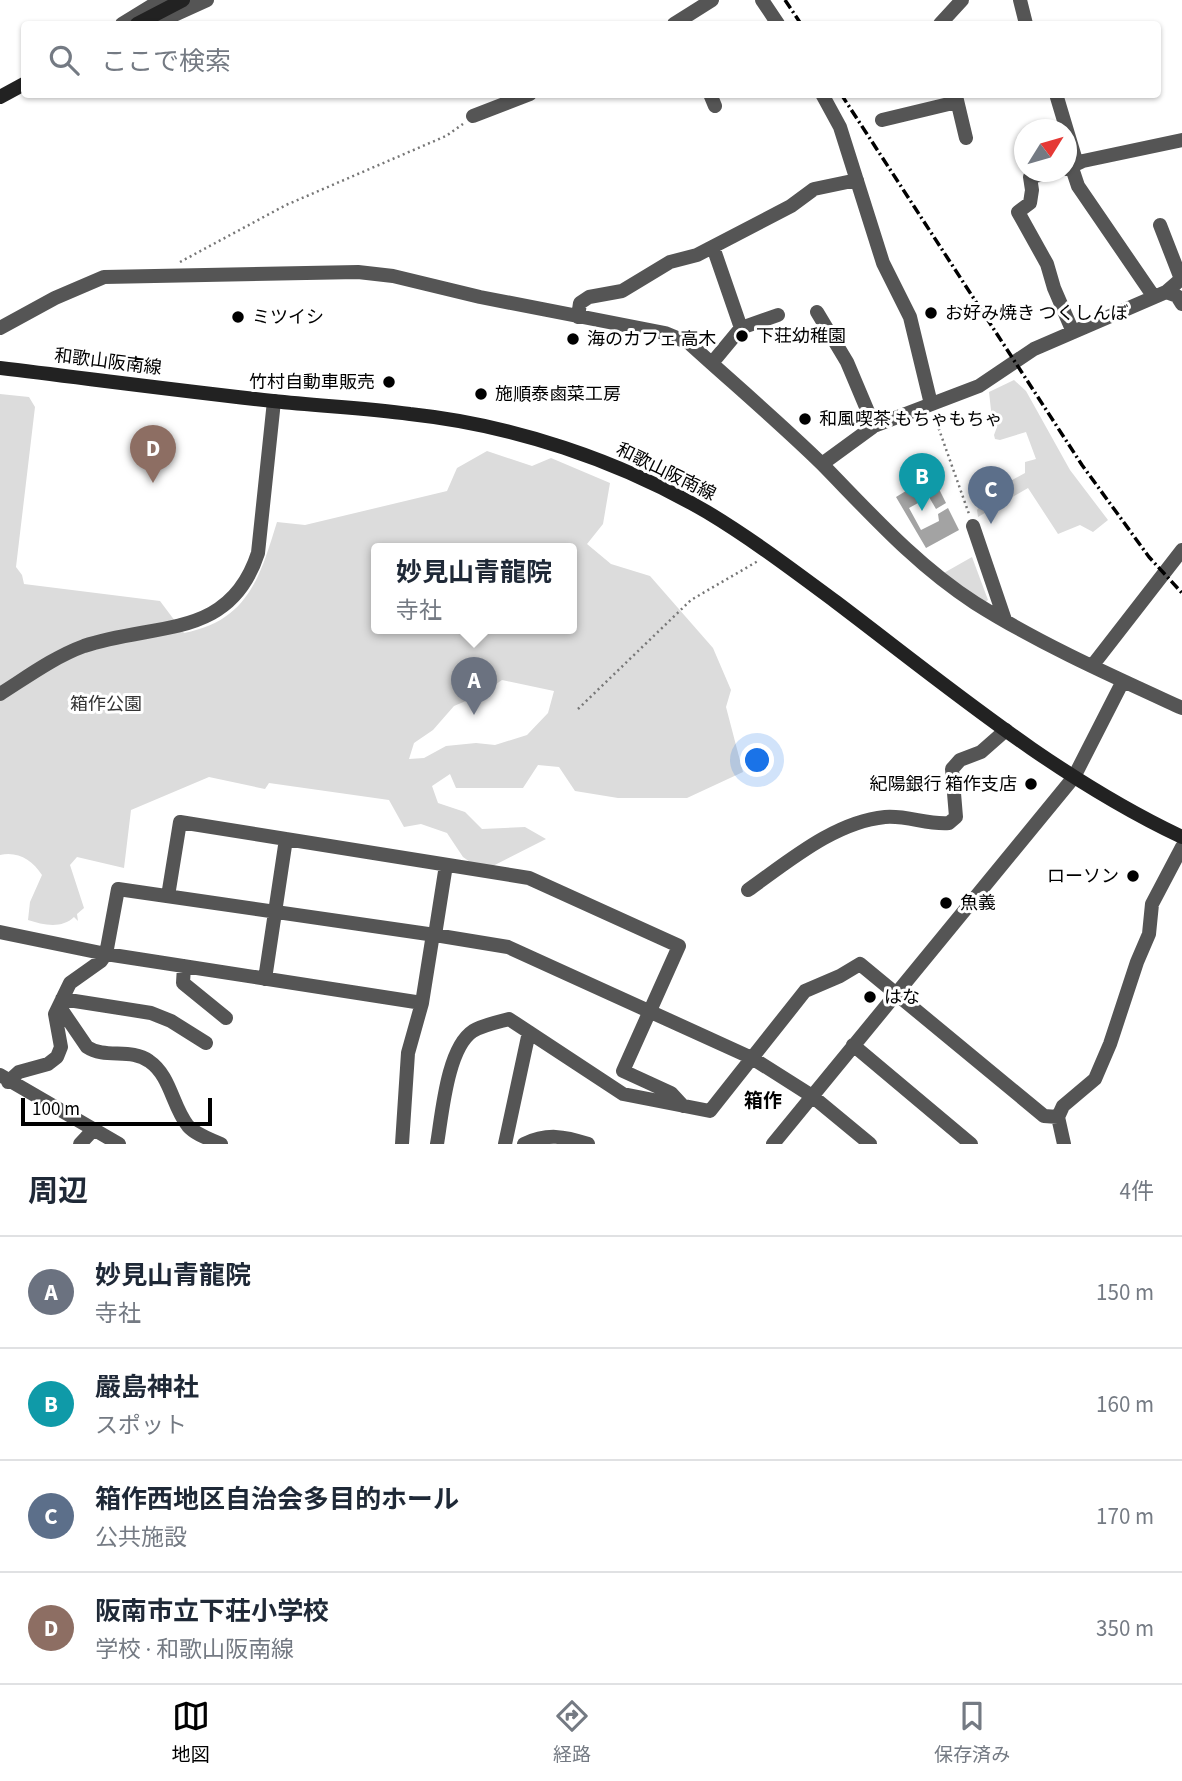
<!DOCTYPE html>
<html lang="ja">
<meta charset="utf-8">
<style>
:root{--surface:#fff;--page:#f6f6f7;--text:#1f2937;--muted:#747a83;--line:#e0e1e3;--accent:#000}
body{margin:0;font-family:"Source Sans 3","Noto Sans JP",sans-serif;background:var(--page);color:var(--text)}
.compass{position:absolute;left:1014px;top:119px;width:63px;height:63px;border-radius:50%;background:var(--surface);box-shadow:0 2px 5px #0004;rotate:53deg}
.scale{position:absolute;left:21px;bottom:18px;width:191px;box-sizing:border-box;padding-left:7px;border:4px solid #000;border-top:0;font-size:19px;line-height:24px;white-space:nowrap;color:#000;-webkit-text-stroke:5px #fff;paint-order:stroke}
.you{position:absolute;left:758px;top:761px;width:24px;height:24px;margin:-18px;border:5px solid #fff;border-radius:50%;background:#1a73e8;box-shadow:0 0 0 10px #1a73e833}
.badge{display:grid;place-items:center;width:46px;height:46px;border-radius:50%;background:var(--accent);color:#fff;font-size:23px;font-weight:700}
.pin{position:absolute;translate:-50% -58px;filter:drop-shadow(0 2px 4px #0008)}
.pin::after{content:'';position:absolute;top:37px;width:24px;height:21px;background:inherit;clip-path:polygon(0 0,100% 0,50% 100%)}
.popup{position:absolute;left:371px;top:543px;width:206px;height:91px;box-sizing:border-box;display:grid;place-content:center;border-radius:7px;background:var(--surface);filter:drop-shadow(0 2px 5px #0005);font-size:23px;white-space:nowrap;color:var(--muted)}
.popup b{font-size:26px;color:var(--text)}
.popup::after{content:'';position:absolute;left:50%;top:100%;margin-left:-14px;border:14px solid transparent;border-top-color:var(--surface)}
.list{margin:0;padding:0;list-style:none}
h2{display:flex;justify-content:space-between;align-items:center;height:91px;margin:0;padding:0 28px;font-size:30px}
h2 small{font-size:23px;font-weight:400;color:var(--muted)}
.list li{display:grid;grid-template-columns:46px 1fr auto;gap:21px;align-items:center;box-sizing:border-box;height:112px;padding:0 28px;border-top:2px solid var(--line)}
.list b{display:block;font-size:26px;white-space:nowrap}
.list p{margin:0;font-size:23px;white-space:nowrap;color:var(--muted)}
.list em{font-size:23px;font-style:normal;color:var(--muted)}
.icon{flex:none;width:38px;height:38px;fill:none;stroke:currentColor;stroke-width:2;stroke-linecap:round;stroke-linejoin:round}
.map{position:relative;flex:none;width:1182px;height:1144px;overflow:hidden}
.search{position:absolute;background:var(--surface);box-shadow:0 2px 5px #0004;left:21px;right:21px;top:21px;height:77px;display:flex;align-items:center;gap:18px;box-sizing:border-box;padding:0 24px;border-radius:7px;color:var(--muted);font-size:26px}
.sheet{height:539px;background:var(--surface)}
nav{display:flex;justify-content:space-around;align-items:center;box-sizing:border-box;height:98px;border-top:2px solid var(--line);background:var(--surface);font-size:19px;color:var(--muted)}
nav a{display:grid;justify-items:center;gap:4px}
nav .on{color:var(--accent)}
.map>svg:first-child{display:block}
.green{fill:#dcdcdc;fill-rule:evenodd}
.water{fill:#a3a3a3}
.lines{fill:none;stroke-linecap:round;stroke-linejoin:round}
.path{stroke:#777;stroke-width:2.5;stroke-dasharray:2 3.5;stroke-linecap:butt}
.street{stroke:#555;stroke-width:14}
.secondary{stroke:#222;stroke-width:14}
.rail{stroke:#000;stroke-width:3.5;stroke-dasharray:10 3.5 2 3.5;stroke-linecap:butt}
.poi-dot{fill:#000;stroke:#fff;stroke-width:2.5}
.labels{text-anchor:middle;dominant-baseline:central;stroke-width:6;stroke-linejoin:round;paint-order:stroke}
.poi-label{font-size:18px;fill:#000;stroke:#fff;text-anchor:start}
.street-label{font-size:18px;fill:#000;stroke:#fff}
.park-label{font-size:18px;fill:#333;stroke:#fff}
.neighbourhood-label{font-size:19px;font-weight:bold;fill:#000;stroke:#fff}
</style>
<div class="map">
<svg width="1182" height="1144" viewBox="0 0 1182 1144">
<rect width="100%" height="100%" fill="#fff"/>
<path class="green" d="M 1014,380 L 1026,391 L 1070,470 L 1108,520 L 1093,532 L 1080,525 L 1058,534 L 1028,488 L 978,517 L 977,510 C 991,493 1006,483 1025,473 L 1025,462 L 1036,459 L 1026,432 L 1000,440 L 995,439 L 994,435 L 997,427 L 991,410 L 989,392 Z
M 0,394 L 29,397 L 35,407 L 16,567 L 22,575 L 24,584 L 160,601 L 184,633 C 248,621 260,577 277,522 L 305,525 L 447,491 L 457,468 L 487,451 L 532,466 L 551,458 L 610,483 L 603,524 L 587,544 L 611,564 L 650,576 L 713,648 L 731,690 L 726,707 L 743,772 L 687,798 L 618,798 L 575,791 L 559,767 L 538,765 L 523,788 L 456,788 L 450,774 L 432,786 L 438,803 L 465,812 L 482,829 L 525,827 L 546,839 L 483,871 L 463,857 L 447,833 L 421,824 L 404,827 L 389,800 L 269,783 L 265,789 L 209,777 L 131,810 L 124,868 L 77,857 L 70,865 L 84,908 L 77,914 L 78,921 L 74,917 C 62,929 43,925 28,920 L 30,902 L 42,875 C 32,860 18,851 0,855 ZM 376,549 L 572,549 L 572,629 L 376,629 ZM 502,680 L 554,691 L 548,713 L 527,735 L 495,745 L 476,743 L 446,746 L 424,758 L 409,759 L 414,743 L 433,730 L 454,706 L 480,695 Z
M 972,557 L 988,600 L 984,603 L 942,574 Z"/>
<path class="water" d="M 932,475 L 946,503 L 936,509 L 929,497 L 909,508 L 921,530 L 939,521 L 938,514 L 948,508 L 959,530 L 926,548 L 896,497 Z"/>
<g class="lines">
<path class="path" d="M 180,262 L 286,205 L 446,136 L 463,124
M 935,418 L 969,514
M 578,709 L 691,600 L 758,561"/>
<path class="street" d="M 762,0 L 778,24
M 1020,0 L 1026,24
M 122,24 L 161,0
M 154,24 L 207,0
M 674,24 L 712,0
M 940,24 L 962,0
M 710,94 L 715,106
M 822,94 L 840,127 L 883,263 L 910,317 L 931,404
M 1056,94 L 1077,164
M 956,96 L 966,138
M 473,116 L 530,94
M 882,120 L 957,102
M 1072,168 L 1078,186 L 1154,297
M 1066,169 L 1083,161 L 1182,140
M 1055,172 L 1030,177 L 1032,190 L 1030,203 L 1018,212 L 1047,264 L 1054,288 L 1073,332
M 1160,225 L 1181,279 L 1166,292
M 713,247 L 741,328
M 817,312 L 847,362 L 874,426
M 578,317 L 580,303 L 589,297 L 622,291 L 670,262 L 697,255 L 791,206 L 814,189 L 857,180
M 0,328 L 55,298 L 104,277 L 358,272 L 393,276 L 480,297 L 665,333 L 689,343 C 733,383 779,422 822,464 C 870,513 916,565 975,603 C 1040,644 1112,676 1182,708
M 712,363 L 741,328 L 778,315
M 822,464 L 874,426 L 979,386 L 1034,349 L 1166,292 L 1177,296 L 1182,304
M 973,526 L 1005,620
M 1092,666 L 1182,550
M 0,694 C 27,677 54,657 84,646 C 156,622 230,640 258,553 L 274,401
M 748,890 C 788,862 834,822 885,817 C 907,815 928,825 949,823 L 956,817 L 952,769 L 960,760 L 981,752 L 1006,730
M 168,896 L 180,822 L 529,878 L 679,946 L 623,1071 L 671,1093 L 683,1106
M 0,932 L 106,954 L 422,1003
M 435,935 L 446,865
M 184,966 L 183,983 L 226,1018
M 265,979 L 286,839
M 62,999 L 151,1013 L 171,1021 L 206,1043
M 59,1006 L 87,1047 C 105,1059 131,1048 149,1061 C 171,1076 172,1106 188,1126 C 196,1135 210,1139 221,1144
M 853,1045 L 971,1144
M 0,1075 L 119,1144
M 8,1082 L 19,1072 L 48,1064 L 57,1057 L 61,1047 L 55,1014 L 70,983 L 101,961 L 106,954 L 118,889 L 435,935 L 508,947 L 752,1058 L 812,1096 L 870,1144
M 80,1144 L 94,1129
M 402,1144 L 408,1053 L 422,1003 L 433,934
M 437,1144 C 442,1115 447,1048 473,1031 C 483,1025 498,1022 509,1019 L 623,1094 L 710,1111 L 805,991 L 840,976 L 860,964 L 1044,1116 L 1058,1117
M 505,1144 L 529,1032
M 524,1144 C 547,1133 564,1136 588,1144
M 773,1144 L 1074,777 L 1123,681
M 1064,1144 L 1058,1117 L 1063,1106 L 1095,1079 L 1110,1044 L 1137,962 L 1149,934 L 1152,904 L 1182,847"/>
<path class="secondary" d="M 137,24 L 183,0
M 0,97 L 24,84
M 0,368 C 91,379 182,391 273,401 C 319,406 365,408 410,414 C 513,425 618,460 707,512 C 752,539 794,571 836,602 C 947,686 1055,777 1182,837"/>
<path class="rail" d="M 785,0 L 801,24
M 841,94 L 1082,465 L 1149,557 L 1182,593"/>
</g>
<g class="poi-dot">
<circle cx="931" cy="313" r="7"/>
<circle cx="238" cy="317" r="7"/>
<circle cx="742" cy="336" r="7"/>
<circle cx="573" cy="339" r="7"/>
<circle cx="389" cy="382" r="7"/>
<circle cx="481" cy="394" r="7"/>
<circle cx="805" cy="419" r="7"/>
<circle cx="1031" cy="784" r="7"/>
<circle cx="1133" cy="876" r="7"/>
<circle cx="946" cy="903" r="7"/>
<circle cx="870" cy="997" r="7"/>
</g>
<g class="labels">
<g class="poi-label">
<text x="945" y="313">お好み焼き つくしんぼ</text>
<text x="252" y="317">ミツイシ</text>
<text x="756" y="336">下荘幼稚園</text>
<text x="587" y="339">海のカフェ 高木</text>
<text x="375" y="382" text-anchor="end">竹村自動車販売</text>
<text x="495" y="394">施順泰鹵菜工房</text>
<text x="819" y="419">和風喫茶 もちゃもちゃ</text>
<text x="1017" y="784" text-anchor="end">紀陽銀行 箱作支店</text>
<text x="1119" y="876" text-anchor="end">ローソン</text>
<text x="960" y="903">魚義</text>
<text x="884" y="997">はな</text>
</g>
<g class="street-label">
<text transform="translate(108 362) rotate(7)">和歌山阪南線</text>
<text transform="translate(666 472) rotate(26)">和歌山阪南線</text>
</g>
<g class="park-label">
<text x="106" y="704">箱作公園</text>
</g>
<g class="neighbourhood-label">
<text x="763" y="1101">箱作</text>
</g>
</g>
</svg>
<svg class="compass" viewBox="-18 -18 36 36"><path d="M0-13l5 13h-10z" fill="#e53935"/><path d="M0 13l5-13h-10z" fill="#747a83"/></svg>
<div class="scale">100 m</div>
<div class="you"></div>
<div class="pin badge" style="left:474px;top:715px;background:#6b7280">A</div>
<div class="popup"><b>妙見山青龍院</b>寺社</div>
<div class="pin badge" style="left:922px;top:511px;background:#0f9aa8">B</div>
<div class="pin badge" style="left:991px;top:524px;background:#5c6f8a">C</div>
<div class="pin badge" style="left:153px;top:483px;background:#8d6e63">D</div>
<div class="search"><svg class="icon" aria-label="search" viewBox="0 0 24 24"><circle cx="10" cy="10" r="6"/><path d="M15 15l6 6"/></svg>ここで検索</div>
</div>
<section class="sheet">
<h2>周辺<small>4件</small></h2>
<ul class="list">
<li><span class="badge" style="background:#6b7280">A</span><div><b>妙見山青龍院</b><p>寺社</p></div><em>150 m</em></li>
<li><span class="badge" style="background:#0f9aa8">B</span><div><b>嚴島神社</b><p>スポット</p></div><em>160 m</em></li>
<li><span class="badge" style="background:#5c6f8a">C</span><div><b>箱作西地区自治会多目的ホール</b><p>公共施設</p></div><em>170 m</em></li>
<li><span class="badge" style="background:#8d6e63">D</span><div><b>阪南市立下荘小学校</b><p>学校 · 和歌山阪南線</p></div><em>350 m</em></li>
</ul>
</section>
<nav>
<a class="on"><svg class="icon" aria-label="map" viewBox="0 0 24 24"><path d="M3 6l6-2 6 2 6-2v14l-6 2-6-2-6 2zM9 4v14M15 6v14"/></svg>地図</a>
<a><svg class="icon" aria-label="directions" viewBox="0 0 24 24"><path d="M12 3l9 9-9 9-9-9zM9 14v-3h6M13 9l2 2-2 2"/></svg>経路</a>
<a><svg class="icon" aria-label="saved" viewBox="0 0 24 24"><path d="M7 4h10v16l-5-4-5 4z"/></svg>保存済み</a>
</nav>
